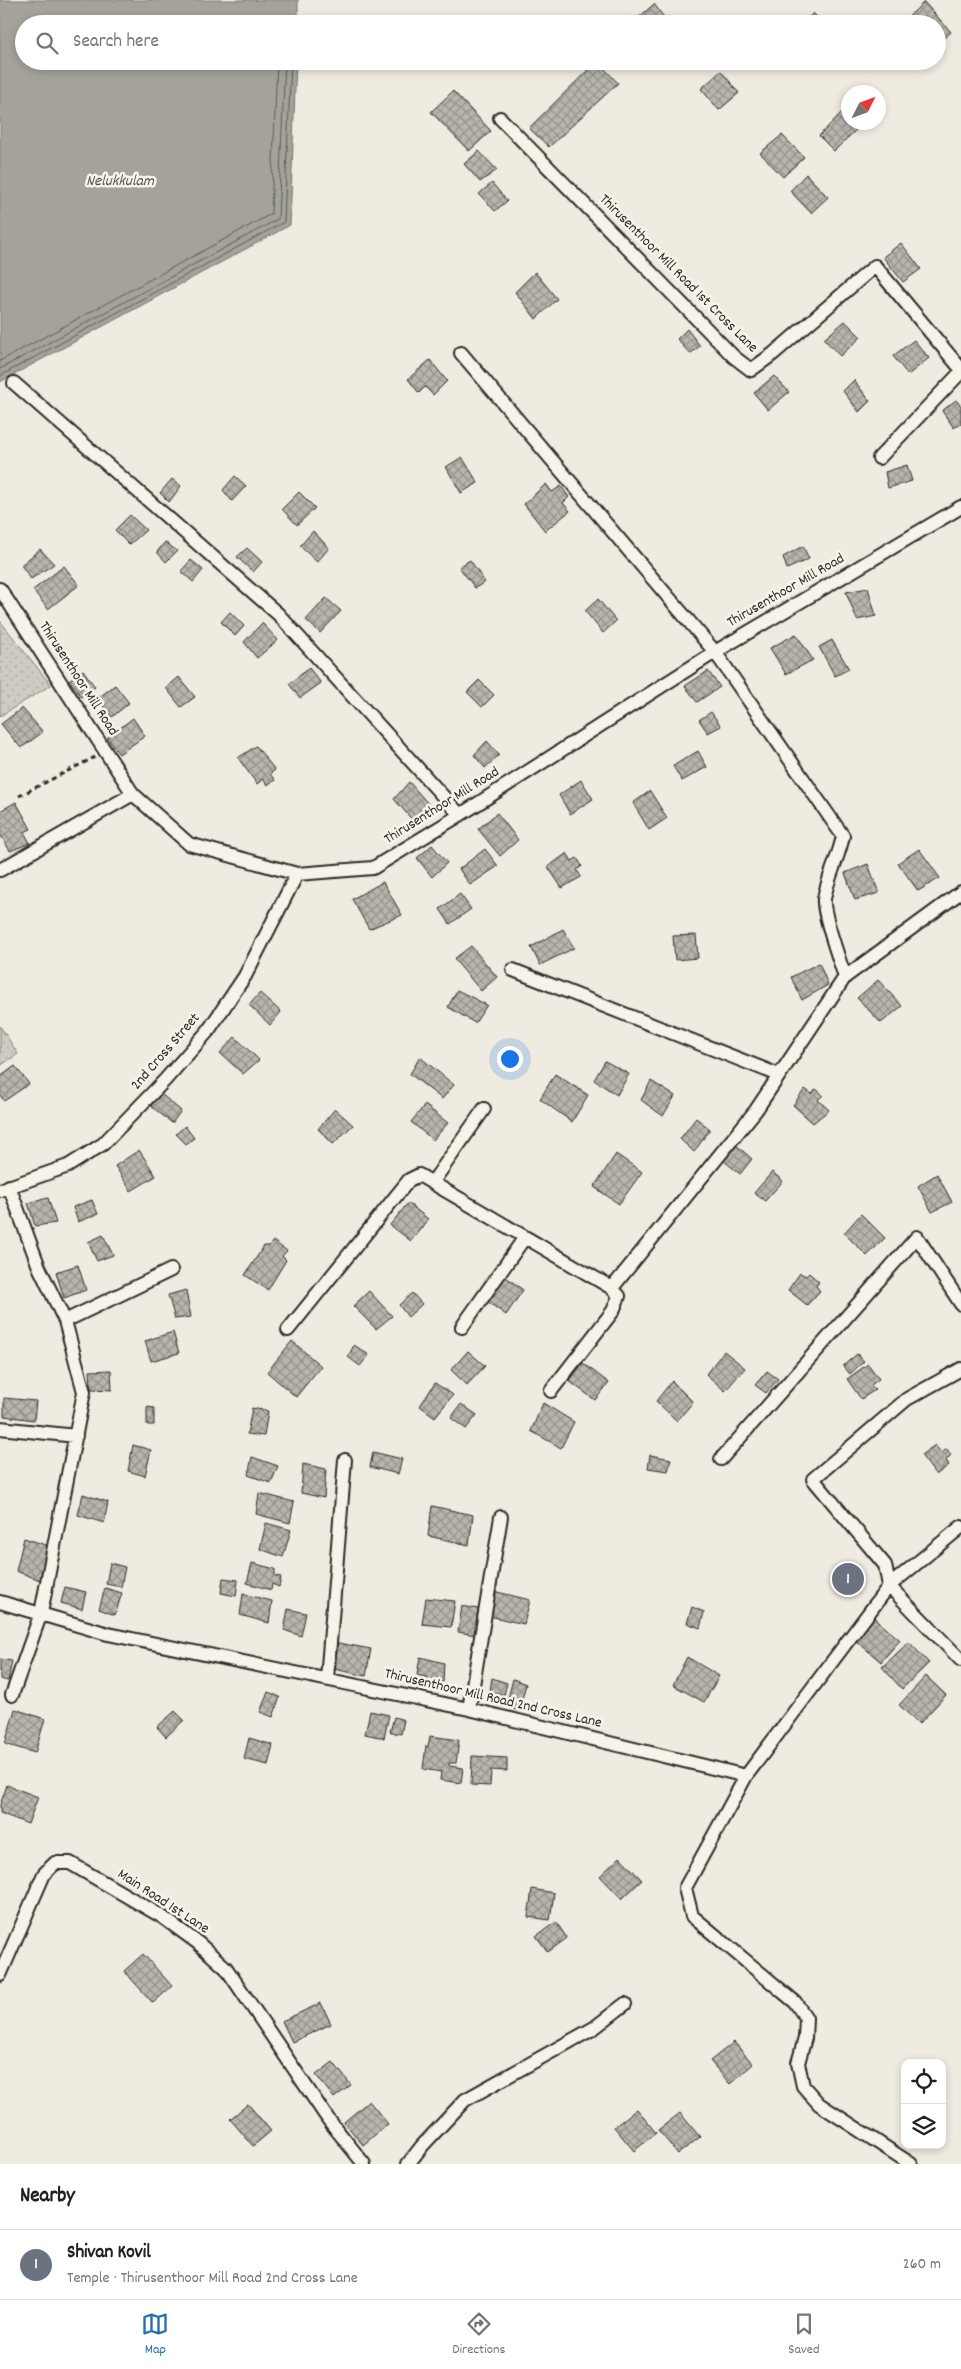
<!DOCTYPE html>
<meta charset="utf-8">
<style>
:root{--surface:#fff;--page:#f6f6f6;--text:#202124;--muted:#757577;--line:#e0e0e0;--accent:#1f6fb2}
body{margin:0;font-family:Dekko,sans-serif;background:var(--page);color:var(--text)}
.controls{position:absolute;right:15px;bottom:15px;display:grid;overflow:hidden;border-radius:10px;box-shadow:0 2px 8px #0003}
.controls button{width:45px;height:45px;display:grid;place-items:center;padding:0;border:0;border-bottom:1px solid var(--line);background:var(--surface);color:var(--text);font:25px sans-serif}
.compass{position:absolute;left:841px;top:85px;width:45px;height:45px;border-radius:50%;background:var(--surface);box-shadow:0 2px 8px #0003;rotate:48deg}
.you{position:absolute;left:509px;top:1058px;width:18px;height:18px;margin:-12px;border:4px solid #fff;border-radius:50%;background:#1a73e8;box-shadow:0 0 0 8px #1a73e833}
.badge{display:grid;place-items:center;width:32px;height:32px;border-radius:50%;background:var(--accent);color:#fff;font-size:16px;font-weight:700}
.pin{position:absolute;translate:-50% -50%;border:2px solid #fff;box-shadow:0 1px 5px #0006}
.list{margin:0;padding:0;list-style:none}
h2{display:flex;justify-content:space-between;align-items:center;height:65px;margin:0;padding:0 20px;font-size:21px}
h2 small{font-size:16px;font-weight:400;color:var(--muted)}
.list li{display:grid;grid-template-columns:32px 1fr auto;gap:15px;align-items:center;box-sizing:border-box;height:70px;padding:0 20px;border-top:1px solid var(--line)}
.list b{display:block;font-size:19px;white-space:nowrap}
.list p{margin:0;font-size:16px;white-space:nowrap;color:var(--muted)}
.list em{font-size:16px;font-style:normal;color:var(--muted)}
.icon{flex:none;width:28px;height:28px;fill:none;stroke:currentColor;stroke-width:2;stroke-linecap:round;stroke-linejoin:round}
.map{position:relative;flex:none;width:961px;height:2164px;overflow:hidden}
.search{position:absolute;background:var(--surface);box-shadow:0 2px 8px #0003;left:15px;right:15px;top:15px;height:55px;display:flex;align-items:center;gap:12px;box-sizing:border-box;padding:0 18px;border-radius:28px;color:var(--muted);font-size:19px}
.sheet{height:135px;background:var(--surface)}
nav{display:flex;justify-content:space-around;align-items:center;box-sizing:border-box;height:70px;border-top:1px solid var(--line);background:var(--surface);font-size:14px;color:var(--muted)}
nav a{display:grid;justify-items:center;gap:2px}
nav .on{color:var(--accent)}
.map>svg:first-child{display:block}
.grass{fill:url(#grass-dots);stroke:#7d7b76}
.water{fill:#a4a29a;stroke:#74726e}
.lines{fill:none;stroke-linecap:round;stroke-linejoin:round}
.shore{stroke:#5b5b57;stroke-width:1}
.building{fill:url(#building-cross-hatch);stroke:#2b2b2b}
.street-casing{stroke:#2b2b2b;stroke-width:16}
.path{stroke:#2b2b2b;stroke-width:3;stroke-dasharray:5 4;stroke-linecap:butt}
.street{stroke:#f7f3e8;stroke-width:12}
.labels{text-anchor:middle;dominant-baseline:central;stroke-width:5;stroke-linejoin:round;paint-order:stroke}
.street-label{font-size:15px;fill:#2b2b2b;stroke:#f7f3e8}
.water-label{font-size:16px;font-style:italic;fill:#555552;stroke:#f7f3e8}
</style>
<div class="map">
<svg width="961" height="2164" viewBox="0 0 961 2164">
<defs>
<pattern id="grass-dots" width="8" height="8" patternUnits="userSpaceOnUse" patternTransform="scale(1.25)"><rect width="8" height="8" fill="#cfcbc2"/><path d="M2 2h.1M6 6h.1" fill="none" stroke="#b2aea7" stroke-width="1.8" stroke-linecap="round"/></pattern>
<pattern id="building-cross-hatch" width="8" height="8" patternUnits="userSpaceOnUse" patternTransform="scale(1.25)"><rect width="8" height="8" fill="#b8b5ae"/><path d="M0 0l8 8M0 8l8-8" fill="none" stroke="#96938e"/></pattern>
</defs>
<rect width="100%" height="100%" fill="#efebe0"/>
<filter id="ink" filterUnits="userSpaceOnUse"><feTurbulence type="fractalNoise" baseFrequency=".02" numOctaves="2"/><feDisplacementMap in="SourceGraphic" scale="10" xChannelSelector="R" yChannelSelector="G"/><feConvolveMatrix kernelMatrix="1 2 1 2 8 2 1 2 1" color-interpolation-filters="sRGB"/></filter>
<g filter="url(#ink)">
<path class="grass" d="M 0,621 L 51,685 L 0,716 Z
M 0,1026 L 18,1054 L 0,1066 Z"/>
<path class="water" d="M 0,0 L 298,0 L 298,24 L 24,24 L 24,61 L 296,61 L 290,225 L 0,382 Z"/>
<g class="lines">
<path class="shore" d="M 0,361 L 271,214 L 277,61
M 0,369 L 278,219 L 285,61
M 0,376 L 284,222 L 291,61"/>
</g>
<path class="building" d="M 924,2 L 951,32 L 937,44 L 937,24 L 901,24 Z
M 654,4 L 669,24 L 641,24 L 637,19 Z
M 813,13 L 824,24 L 803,24 Z
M 597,61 L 618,83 L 549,147 L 529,128 Z
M 721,71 L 739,93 L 719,110 L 701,89 Z
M 453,91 L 491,131 L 469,151 L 431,112 Z
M 844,110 L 848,114 L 848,122 L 856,122 L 860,126 L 834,151 L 819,136 Z
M 782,135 L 804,157 L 783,177 L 760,153 Z
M 479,151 L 497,170 L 480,182 L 464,164 Z
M 806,174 L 828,197 L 811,213 L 790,191 Z
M 492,183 L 507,201 L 495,211 L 479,194 Z
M 901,243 L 921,269 L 903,282 L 883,257 Z
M 535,272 L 557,299 L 536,319 L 515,292 Z
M 845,321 L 861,337 L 840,356 L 824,339 Z
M 687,329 L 700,346 L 690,354 L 677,339 Z
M 914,340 L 929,358 L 908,375 L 893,356 Z
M 430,360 L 447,381 L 433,395 L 425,387 L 419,393 L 408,379 Z
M 774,376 L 789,392 L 768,410 L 754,393 Z
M 854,380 L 870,401 L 859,412 L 843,391 Z
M 956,400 L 961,406 L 961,423 L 954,428 L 942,411 Z
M 462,457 L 478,483 L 461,493 L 446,467 Z
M 907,465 L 912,481 L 888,488 L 885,472 Z
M 235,476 L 246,486 L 232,501 L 223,490 Z
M 172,479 L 181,486 L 169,502 L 160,493 Z
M 546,484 L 552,492 L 561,486 L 569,497 L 563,503 L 570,511 L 545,531 L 524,504 Z
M 299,492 L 315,508 L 297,525 L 282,509 Z
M 130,515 L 146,530 L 129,545 L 115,530 Z
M 313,531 L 329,548 L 317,562 L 300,546 Z
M 165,542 L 177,551 L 166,562 L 157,552 Z
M 803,546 L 809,559 L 787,569 L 783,557 Z
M 247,548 L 262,562 L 253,572 L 237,557 Z
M 40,549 L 54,564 L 31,579 L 21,565 Z
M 191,560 L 203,570 L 193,582 L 181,571 Z
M 470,560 L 485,582 L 475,588 L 459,567 Z
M 64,566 L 79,585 L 48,609 L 33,590 Z
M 868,588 L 876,616 L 857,620 L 846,592 Z
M 326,598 L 341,611 L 320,633 L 306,620 Z
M 598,599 L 616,621 L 603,633 L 585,611 Z
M 230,612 L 244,626 L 235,636 L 221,622 Z
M 262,623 L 278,640 L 257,658 L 244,642 Z
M 796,634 L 813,660 L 786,674 L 770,648 Z
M 832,640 L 849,669 L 835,676 L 819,647 Z
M 309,668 L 321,683 L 300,698 L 289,684 Z
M 83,670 L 95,687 L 81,697 L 69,680 Z
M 708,671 L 720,687 L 697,702 L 685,686 Z
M 179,677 L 195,697 L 181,707 L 166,688 Z
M 479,680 L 494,695 L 482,707 L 467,692 Z
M 115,685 L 129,703 L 112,717 L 97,699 Z
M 22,708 L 43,732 L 21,748 L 1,724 Z
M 711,712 L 721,726 L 708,733 L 699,720 Z
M 133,718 L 145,736 L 119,754 L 107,738 Z
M 487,741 L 499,755 L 485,768 L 474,755 Z
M 256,746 L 275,770 L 270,774 L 275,780 L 267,785 L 263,779 L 257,784 L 238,758 Z
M 698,751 L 707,767 L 682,781 L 673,766 Z
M 581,780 L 593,799 L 570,814 L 559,795 Z
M 409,782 L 431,807 L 415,823 L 394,799 Z
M 650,791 L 667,818 L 649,830 L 633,803 Z
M 16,802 L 31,829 L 24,832 L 30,843 L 10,851 L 0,834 L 0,811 Z
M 497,813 L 518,840 L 500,856 L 478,829 Z
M 432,845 L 447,863 L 432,877 L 417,858 Z
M 485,849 L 498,866 L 470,885 L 459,869 Z
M 919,849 L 940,878 L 918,891 L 898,863 Z
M 567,853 L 572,861 L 577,858 L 582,866 L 577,870 L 581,877 L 562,888 L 548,867 Z
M 868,864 L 879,893 L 855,900 L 845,873 Z
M 383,882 L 402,915 L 369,929 L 352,899 Z
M 460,894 L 471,909 L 450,924 L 440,909 Z
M 563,929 L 574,948 L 540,965 L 531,947 Z
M 696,935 L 698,958 L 675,960 L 673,936 Z
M 471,946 L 497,977 L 481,991 L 454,959 Z
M 819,963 L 828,985 L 802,1000 L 791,977 Z
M 878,980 L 902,1006 L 881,1023 L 857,998 Z
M 457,990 L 487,1005 L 475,1023 L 448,1007 Z
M 260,993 L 281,1012 L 270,1025 L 249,1005 Z
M 235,1037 L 259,1060 L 243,1074 L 220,1053 Z
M 420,1057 L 454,1085 L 442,1099 L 410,1074 Z
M 605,1061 L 629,1074 L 617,1095 L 594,1080 Z
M 15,1066 L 29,1084 L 4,1101 L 0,1095 L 0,1077 Z
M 555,1074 L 588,1095 L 572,1122 L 540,1099 Z
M 651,1081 L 675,1096 L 663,1116 L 641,1100 Z
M 805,1089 L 812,1094 L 816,1089 L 823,1095 L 818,1100 L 829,1110 L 813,1123 L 793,1105 Z
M 160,1093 L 181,1111 L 172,1123 L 151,1106 Z
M 425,1105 L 448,1123 L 433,1140 L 411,1122 Z
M 335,1109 L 353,1125 L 333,1144 L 318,1129 Z
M 696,1118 L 710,1129 L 694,1152 L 680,1139 Z
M 185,1126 L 194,1138 L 186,1144 L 176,1134 Z
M 735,1144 L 752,1159 L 740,1174 L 723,1160 Z
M 139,1150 L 156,1176 L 131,1191 L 115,1166 Z
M 616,1154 L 642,1172 L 619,1204 L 594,1187 Z
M 772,1172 L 783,1181 L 765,1201 L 754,1193 Z
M 937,1174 L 952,1202 L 932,1212 L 918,1186 Z
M 48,1198 L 56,1223 L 35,1226 L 28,1203 Z
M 92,1200 L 98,1214 L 78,1222 L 73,1207 Z
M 408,1203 L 428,1219 L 411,1241 L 390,1225 Z
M 861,1214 L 885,1238 L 867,1256 L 844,1233 Z
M 103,1235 L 113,1255 L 97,1261 L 88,1242 Z
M 273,1241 L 287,1251 L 282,1256 L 286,1260 L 268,1290 L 245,1275 L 264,1246 L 269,1246 Z
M 78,1265 L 86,1290 L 64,1298 L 56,1272 Z
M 800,1273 L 806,1276 L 809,1273 L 819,1282 L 816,1286 L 820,1291 L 807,1305 L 788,1290 Z
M 502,1274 L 523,1290 L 506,1315 L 484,1299 Z
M 186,1290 L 191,1317 L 175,1319 L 168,1295 Z
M 369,1291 L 392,1316 L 376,1329 L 353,1306 Z
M 412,1293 L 422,1304 L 408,1317 L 399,1305 Z
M 173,1332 L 179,1353 L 151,1361 L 145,1341 Z
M 292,1341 L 321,1366 L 296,1397 L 267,1372 Z
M 354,1345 L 369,1355 L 360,1366 L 348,1357 Z
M 468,1351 L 485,1366 L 467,1385 L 451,1370 Z
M 724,1351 L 745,1368 L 725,1391 L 706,1374 Z
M 857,1354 L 864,1361 L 850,1374 L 843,1366 Z
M 583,1363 L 609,1383 L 595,1400 L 569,1381 Z
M 868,1364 L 879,1379 L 871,1385 L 875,1390 L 861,1399 L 847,1379 Z
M 111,1370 L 112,1390 L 91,1389 L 90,1371 Z
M 767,1371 L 778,1379 L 766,1393 L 755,1385 Z
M 672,1381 L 693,1402 L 677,1421 L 656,1401 Z
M 435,1383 L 453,1395 L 435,1417 L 420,1406 Z
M 4,1398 L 36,1401 L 34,1420 L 4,1416 Z
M 543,1403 L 574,1422 L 561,1448 L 531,1431 Z
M 461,1404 L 477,1415 L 466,1429 L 451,1418 Z
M 147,1407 L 154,1408 L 154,1425 L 147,1425 Z
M 252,1408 L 268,1411 L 264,1436 L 247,1434 Z
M 133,1445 L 151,1450 L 145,1476 L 128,1471 Z
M 935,1445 L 941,1453 L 947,1449 L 951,1455 L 946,1460 L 949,1465 L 936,1475 L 921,1455 Z
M 373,1452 L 402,1459 L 398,1474 L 370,1467 Z
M 650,1455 L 671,1459 L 668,1471 L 648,1468 Z
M 252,1457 L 278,1466 L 271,1483 L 248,1475 Z
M 303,1464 L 326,1469 L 324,1498 L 301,1493 Z
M 259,1493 L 294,1502 L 290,1523 L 256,1514 Z
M 83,1494 L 108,1502 L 104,1523 L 78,1515 Z
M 432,1506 L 473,1515 L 469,1545 L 428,1536 Z
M 266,1523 L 291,1530 L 283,1557 L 260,1549 Z
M 24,1538 L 49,1546 L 40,1580 L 16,1571 Z
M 110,1563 L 125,1567 L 121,1587 L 106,1584 Z
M 252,1563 L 275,1569 L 275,1576 L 281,1577 L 279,1587 L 272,1584 L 271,1590 L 247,1583 Z
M 223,1578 L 238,1580 L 236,1596 L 221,1593 Z
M 65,1587 L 86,1592 L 82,1609 L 61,1603 Z
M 105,1588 L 122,1593 L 115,1615 L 99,1609 Z
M 493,1591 L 530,1600 L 524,1624 L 489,1616 Z
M 243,1594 L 272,1601 L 269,1623 L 240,1615 Z
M 426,1598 L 455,1601 L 451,1627 L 422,1624 Z
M 462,1606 L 478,1609 L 475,1635 L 458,1632 Z
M 692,1607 L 704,1612 L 700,1628 L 687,1623 Z
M 288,1609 L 306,1613 L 301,1636 L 284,1630 Z
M 872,1616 L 900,1640 L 881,1662 L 853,1638 Z
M 909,1642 L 929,1663 L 902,1689 L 882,1667 Z
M 338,1643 L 371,1649 L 366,1676 L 334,1669 Z
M 420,1657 L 444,1663 L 443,1682 L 417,1675 Z
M 687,1657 L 719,1676 L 704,1702 L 673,1685 Z
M 0,1659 L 12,1661 L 8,1681 L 0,1679 Z
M 926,1676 L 946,1695 L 919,1724 L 899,1705 Z
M 492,1678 L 507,1683 L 504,1695 L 490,1691 Z
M 513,1679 L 526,1684 L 519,1711 L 506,1706 Z
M 268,1692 L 280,1697 L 273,1717 L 260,1712 Z
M 15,1709 L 45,1719 L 35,1753 L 5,1744 Z
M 175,1711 L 184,1720 L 166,1737 L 157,1727 Z
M 370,1711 L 389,1715 L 384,1738 L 365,1734 Z
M 394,1717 L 404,1720 L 401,1734 L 390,1732 Z
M 430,1736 L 459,1740 L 456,1763 L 449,1763 L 449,1766 L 463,1768 L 461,1783 L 440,1780 L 441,1772 L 423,1769 L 426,1746 L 428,1747 Z
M 249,1738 L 273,1745 L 268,1765 L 244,1759 Z
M 472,1756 L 507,1758 L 507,1771 L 491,1770 L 490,1786 L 471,1785 Z
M 7,1785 L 38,1797 L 28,1824 L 0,1813 L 0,1805 Z
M 620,1857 L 642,1880 L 622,1899 L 600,1876 Z
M 532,1889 L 554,1893 L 550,1920 L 528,1917 Z
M 556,1922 L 567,1938 L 548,1952 L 536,1936 Z
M 143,1954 L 172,1986 L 153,2003 L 124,1971 Z
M 321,2003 L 331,2024 L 292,2042 L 282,2021 Z
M 734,2042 L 753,2064 L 730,2084 L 710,2061 Z
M 333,2062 L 351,2085 L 334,2098 L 316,2075 Z
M 369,2101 L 388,2124 L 363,2145 L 344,2122 Z
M 248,2104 L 271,2131 L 253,2146 L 230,2119 Z
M 637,2109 L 656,2133 L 634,2151 L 614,2127 Z
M 680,2113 L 700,2137 L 678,2154 L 658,2130 Z"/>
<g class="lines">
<g class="street-casing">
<path id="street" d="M 500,118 L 734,357 L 751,370 L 773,354 L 875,266 L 961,369
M 461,353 L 715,652 L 843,836 C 839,857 827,879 824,899 C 822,912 840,962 845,977 L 961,892
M 14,383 L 278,614 L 460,815
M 879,458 L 961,372
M 0,589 L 133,794 L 189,844 L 297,874 L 373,868 L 460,815 L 715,652 L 961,507
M 0,870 L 133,794
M 513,970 L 779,1075
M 432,1183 L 484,1109
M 9,1186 L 39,1267 L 65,1321 L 84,1392 L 41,1613 L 12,1695
M 0,1190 L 68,1166 L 103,1144 L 165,1080 L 208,1031 L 245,976 L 297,874
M 65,1321 L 171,1270
M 462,1327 L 525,1237
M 288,1330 L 409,1180 L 419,1175 L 612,1288 L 756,1110 L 845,977
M 551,1391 L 613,1311 L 619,1296 L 612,1288
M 0,1428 L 76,1436
M 721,1459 L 917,1237 L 961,1304
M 961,1527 L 889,1586 L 961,1660
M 0,1602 L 108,1634 L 469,1709 L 746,1776 L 889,1586 L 885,1565 L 813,1479 L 907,1399 L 961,1369
M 327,1679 L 345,1460
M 469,1709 L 501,1517
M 746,1776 L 685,1888 L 692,1916 L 795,2002 L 806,2018 L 805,2038 L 798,2063 L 803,2086 L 819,2104 L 911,2164
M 0,1975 L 44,1874 L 55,1863 L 70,1863 L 161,1916 L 198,1943 L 226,1968 L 328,2119 L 364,2164
M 408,2164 L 422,2146 L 465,2100 L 594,2028 L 625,2004"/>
</g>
<path class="path" d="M 19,796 L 95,757"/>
<use href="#street" class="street"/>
</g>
</g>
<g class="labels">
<g class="street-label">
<text transform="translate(678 274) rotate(45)">Thirusenthoor Mill Road 1st Cross Lane</text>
<text transform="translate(786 591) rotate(-30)">Thirusenthoor Mill Road</text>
<text transform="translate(78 679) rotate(57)">Thirusenthoor Mill Road</text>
<text transform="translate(442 806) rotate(-32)">Thirusenthoor Mill Road</text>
<text transform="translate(166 1052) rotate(-49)">2nd Cross Street</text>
<text transform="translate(493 1699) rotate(13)">Thirusenthoor Mill Road 2nd Cross Lane</text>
<text transform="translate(163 1902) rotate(33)">Main Road 1st Lane</text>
</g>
<g class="water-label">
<text x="120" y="181">Nelukkulam</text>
</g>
</g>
</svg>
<div class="controls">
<button><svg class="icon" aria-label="locate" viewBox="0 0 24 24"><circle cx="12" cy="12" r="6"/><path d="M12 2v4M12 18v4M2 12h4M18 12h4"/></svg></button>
<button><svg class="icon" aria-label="layers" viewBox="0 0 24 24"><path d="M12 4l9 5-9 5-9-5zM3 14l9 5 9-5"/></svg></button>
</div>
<svg class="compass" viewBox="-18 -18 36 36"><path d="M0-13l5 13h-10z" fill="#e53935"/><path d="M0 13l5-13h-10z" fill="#757577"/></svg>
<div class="you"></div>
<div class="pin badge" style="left:848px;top:1579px;background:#6b7280">1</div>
<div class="search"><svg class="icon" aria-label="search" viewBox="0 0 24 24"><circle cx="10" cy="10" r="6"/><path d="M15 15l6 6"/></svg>Search here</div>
</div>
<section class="sheet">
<h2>Nearby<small></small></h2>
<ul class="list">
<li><span class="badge" style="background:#6b7280">1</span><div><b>Shivan Kovil</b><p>Temple · Thirusenthoor Mill Road 2nd Cross Lane</p></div><em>260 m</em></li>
</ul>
</section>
<nav>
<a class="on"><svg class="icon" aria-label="map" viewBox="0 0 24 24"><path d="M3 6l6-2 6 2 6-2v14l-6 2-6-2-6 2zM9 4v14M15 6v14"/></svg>Map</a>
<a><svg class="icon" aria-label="directions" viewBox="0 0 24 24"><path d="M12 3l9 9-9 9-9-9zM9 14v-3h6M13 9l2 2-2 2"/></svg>Directions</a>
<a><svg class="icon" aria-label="saved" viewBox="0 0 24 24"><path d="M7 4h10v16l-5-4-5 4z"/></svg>Saved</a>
</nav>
